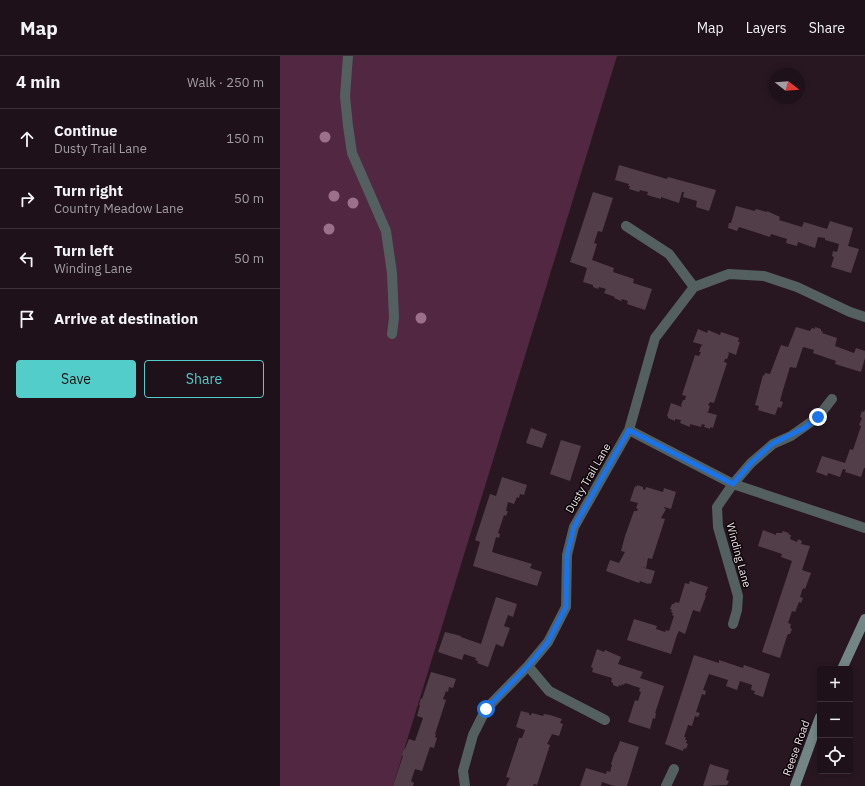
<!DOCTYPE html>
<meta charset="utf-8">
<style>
:root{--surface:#1e1119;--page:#261a22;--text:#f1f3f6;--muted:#a19da2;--line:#3c3138;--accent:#53cdca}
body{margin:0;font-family:"IBM Plex Sans",sans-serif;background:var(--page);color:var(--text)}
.controls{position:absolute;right:12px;bottom:12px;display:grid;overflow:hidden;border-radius:4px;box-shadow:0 2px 6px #0003}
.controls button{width:36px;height:36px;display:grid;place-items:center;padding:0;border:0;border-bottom:1px solid var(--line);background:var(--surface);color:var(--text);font:20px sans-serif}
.compass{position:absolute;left:489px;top:12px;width:36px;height:36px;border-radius:50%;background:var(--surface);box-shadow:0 2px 6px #0003;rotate:107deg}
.stop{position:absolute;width:12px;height:12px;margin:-9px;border:3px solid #1a73e8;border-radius:50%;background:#fff}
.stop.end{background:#1a73e8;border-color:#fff;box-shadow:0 1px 4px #0008}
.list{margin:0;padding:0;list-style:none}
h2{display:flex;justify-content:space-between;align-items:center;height:52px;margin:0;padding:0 16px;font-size:17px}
h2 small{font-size:13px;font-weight:400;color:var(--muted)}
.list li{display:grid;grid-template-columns:26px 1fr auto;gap:12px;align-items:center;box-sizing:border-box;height:60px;padding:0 16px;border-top:1px solid var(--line)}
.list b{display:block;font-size:15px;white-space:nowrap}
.list p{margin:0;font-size:13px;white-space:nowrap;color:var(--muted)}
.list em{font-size:13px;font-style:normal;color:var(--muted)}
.actions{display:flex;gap:8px;padding:12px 16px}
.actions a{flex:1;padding:9px 0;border:1px solid var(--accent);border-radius:4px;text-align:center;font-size:14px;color:var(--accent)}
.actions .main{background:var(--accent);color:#111}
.icon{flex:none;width:22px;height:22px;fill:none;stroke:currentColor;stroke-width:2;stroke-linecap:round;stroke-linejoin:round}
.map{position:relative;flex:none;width:585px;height:730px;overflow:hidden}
header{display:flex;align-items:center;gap:24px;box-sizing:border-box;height:56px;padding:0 20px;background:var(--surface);border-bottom:1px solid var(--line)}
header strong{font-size:19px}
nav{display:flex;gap:22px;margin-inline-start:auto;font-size:14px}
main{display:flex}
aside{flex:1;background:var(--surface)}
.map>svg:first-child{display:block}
.green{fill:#512742}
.building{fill:#513e49}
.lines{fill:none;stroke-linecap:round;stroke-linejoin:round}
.minor{stroke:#54605f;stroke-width:10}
.secondary{stroke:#738685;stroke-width:10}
.tree{fill:#9c708b}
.route{stroke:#1a73e8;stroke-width:5}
.labels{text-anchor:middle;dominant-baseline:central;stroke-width:3;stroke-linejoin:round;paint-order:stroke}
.street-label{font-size:11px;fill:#ede1e8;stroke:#0c0609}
</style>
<header>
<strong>Map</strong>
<nav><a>Map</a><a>Layers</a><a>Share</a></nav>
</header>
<main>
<aside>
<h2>4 min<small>Walk · 250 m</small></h2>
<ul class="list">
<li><svg class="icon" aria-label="ahead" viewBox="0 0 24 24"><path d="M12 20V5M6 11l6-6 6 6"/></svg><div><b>Continue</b><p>Dusty Trail Lane</p></div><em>150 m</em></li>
<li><svg class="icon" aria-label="right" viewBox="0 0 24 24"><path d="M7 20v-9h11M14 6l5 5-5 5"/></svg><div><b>Turn right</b><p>Country Meadow Lane</p></div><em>50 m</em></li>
<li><svg class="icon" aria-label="left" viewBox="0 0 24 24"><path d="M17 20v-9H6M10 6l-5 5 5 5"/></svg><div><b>Turn left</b><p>Winding Lane</p></div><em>50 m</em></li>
<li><svg class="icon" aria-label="arrive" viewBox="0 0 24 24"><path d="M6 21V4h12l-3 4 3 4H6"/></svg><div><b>Arrive at destination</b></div></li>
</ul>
<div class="actions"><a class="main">Save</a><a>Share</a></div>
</aside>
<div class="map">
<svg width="585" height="730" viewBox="0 0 585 730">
<rect width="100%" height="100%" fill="#281721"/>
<path class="green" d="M 0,0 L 337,0 L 113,730 L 0,730 Z"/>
<path class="building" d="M 339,109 L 387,123 L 388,121 L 436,134 L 429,155 L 416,151 L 417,145 L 403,141 L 404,136 L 402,136 L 399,147 L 381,141 L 381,143 L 367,139 L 368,136 L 360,134 L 359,136 L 349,133 L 350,130 L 348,130 L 349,128 L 335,124 Z
M 313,136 L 333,142 L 322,176 L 318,175 L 314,187 L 317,188 L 312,204 L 334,212 L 333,216 L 354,223 L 353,227 L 372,233 L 365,254 L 347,248 L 348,245 L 342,243 L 341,245 L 334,242 L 335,241 L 324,237 L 326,233 L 319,231 L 318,233 L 313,231 L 313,229 L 303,226 L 307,212 L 290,206 Z
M 456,150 L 475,155 L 476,153 L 487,156 L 487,155 L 500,161 L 499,164 L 522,171 L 524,166 L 547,173 L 550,165 L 573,172 L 568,190 L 579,193 L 571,217 L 551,211 L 554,201 L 552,200 L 553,195 L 557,196 L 559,188 L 545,184 L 545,182 L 538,181 L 535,192 L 518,186 L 517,190 L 506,187 L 507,183 L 491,178 L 490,181 L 459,171 L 457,175 L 448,172 L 449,167 L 451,167 Z
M 516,271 L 530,275 L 532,272 L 535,273 L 535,271 L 541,273 L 541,275 L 543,276 L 542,277 L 557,282 L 555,290 L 574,297 L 576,292 L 585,295 L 585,302 L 581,316 L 555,308 L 556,305 L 533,297 L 534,294 L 523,291 L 516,312 L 510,311 L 503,334 L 500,345 L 503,346 L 501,352 L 498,351 L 495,359 L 478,354 L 479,350 L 475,349 L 483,319 L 484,320 L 485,317 L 490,318 L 501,289 L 508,291 Z
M 418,273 L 427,277 L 428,274 L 440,279 L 441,276 L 459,282 L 458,286 L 460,286 L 456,299 L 448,296 L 449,298 L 447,303 L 445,303 L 444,306 L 447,307 L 434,347 L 430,346 L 428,349 L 430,350 L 428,356 L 426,356 L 437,359 L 433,372 L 430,371 L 430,373 L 424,371 L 425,369 L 422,368 L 421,371 L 410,368 L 410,371 L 400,367 L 401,364 L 395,363 L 395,365 L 388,362 L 388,360 L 387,360 L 391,347 L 402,351 L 401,349 L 403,344 L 405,344 L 406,340 L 402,339 L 415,299 L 419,300 L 421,296 L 419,296 L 421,290 L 423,289 L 413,286 Z
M 585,353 L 585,412 L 584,412 L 581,421 L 565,416 L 566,414 L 563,413 L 560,421 L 548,417 L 547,420 L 536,416 L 542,400 L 565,407 L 570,393 L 573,394 L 581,370 L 579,369 L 582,362 L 580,361 L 582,355 L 584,356 Z
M 251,372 L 267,378 L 262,392 L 246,387 Z
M 281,384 L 301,390 L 290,425 L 270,418 Z
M 222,421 L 247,429 L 244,439 L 240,438 L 239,442 L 237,441 L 234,448 L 228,446 L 226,455 L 228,455 L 226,460 L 224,459 L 218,477 L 220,478 L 219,482 L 216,481 L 212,496 L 252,508 L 250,512 L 262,516 L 257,530 L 193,510 L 200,486 L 195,484 L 210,438 L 216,440 Z
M 357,429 L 363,431 L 363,433 L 365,434 L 366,431 L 383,436 L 384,432 L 396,436 L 391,453 L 384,451 L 384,452 L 386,453 L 381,462 L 385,463 L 372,503 L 368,502 L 366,512 L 361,511 L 375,515 L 371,528 L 369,527 L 368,528 L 360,525 L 359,527 L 326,515 L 330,504 L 339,507 L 345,496 L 341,495 L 345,480 L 354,455 L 357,455 L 358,453 L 356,452 L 358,447 L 350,445 L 355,430 L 357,431 Z
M 483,474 L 496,479 L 496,477 L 502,477 L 503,475 L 509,477 L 508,478 L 511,479 L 510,483 L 517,486 L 518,483 L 522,485 L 521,488 L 530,490 L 522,514 L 531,517 L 525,533 L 523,532 L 520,541 L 523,542 L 521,547 L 519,546 L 515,556 L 512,555 L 508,567 L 511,568 L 510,572 L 512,573 L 510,578 L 508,578 L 507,580 L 500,602 L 482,596 L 512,505 L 501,501 L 502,498 L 478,490 Z
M 410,525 L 428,531 L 425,539 L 426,540 L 420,556 L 413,554 L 405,578 L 399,575 L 397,579 L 391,598 L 347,584 L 354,563 L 377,570 L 376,573 L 385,576 L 386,574 L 389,575 L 394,560 L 392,559 L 393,557 L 391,556 L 392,554 L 390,553 L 392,548 L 394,548 L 395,546 L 399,547 L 405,527 L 409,528 Z
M 216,541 L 237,548 L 233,561 L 228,559 L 224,570 L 230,572 L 223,591 L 216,588 L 208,611 L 197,607 L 198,605 L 195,604 L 196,602 L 184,598 L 182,604 L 158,596 L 165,576 L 181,580 L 181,581 L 201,588 Z
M 317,593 L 324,596 L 325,594 L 341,601 L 338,608 L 363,616 L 360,622 L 384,630 L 375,657 L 376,657 L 375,663 L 373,662 L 370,673 L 348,666 L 355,644 L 358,645 L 361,636 L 359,635 L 360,632 L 345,627 L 344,629 L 342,628 L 341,630 L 339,629 L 338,631 L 333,629 L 333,627 L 331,626 L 332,622 L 312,616 L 313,612 L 311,611 Z
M 414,599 L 439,607 L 439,604 L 463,612 L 464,609 L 490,618 L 483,641 L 474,638 L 475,635 L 471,634 L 472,629 L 460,625 L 457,634 L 446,630 L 448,624 L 429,618 L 423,634 L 426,635 L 425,639 L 422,638 L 416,656 L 420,657 L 418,661 L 415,660 L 412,670 L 408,669 L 404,681 L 406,681 L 405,684 L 407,684 L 406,687 L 408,688 L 406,693 L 404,692 L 403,695 L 385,688 Z
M 151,616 L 176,623 L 173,632 L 169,631 L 168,636 L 166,635 L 163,643 L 166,644 L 155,678 L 156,678 L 155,681 L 157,682 L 154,692 L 150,691 L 142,715 L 135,713 L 131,725 L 134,727 L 133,730 L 113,730 L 123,700 L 122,699 L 124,693 L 125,693 L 129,683 L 135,685 L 143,662 L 137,660 L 140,649 L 139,649 L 141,642 L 142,643 Z
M 241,655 L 249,657 L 249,659 L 251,659 L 252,657 L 263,660 L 264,658 L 270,659 L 282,663 L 280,667 L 283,668 L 279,680 L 268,677 L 272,678 L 267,688 L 270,689 L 257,729 L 254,728 L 253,730 L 226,730 L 230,722 L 226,721 L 239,682 L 242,682 L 245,674 L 236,671 Z
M 340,685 L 359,691 L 347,730 L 334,730 L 322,726 L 321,730 L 300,730 L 306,712 L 326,718 L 327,715 L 330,716 L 332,709 L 331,708 L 335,696 L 336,696 Z
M 430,708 L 449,714 L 446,724 L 449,725 L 447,729 L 423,730 Z"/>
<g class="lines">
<path class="minor" d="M 68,0 L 65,40 L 68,70 L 72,97 L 106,175 L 112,217 L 114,262 L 112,278
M 346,170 L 389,198 L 414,231
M 414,231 L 449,218 L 484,220 L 517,231 L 570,256 L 585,261
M 349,374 L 453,428 L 585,472
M 453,568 L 457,554 L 458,540 L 438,471 L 437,451 L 453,428 L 471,407 L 493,388 L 511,380 L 538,361 L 552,343
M 248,610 L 269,635 L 325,664
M 185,730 L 183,715 L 193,679 L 206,653 L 248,610 L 268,586 L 286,551 L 287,499 L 294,471 L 349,374 L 375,282 L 414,231
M 386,730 L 394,713"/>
<path class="secondary" d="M 562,613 L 585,563
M 515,730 L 540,661"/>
</g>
<g class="tree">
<circle cx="45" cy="81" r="5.5"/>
<circle cx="54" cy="140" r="5.5"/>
<circle cx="73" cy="147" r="5.5"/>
<circle cx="49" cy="173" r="5.5"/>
<circle cx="141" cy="262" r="5.5"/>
</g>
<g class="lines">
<path class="route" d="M 206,653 L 248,610 L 268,586 L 286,551 L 287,499 L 294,471 L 349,374 L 453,428 L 471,407 L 492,388 L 524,372 L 538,361"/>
</g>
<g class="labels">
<g class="street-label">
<text transform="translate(308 422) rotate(-60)">Dusty Trail Lane</text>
<text transform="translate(459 499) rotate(75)">Winding Lane</text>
<text transform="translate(516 692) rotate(-70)">Reese Road</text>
</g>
</g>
</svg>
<div class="controls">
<button>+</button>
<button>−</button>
<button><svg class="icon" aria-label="locate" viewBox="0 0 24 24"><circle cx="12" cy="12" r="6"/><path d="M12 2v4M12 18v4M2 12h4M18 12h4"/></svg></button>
</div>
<svg class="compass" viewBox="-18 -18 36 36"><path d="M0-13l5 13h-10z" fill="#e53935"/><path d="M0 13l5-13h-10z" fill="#a19da2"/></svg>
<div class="stop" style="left:206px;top:653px"></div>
<div class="stop end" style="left:538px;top:361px"></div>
</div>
</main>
